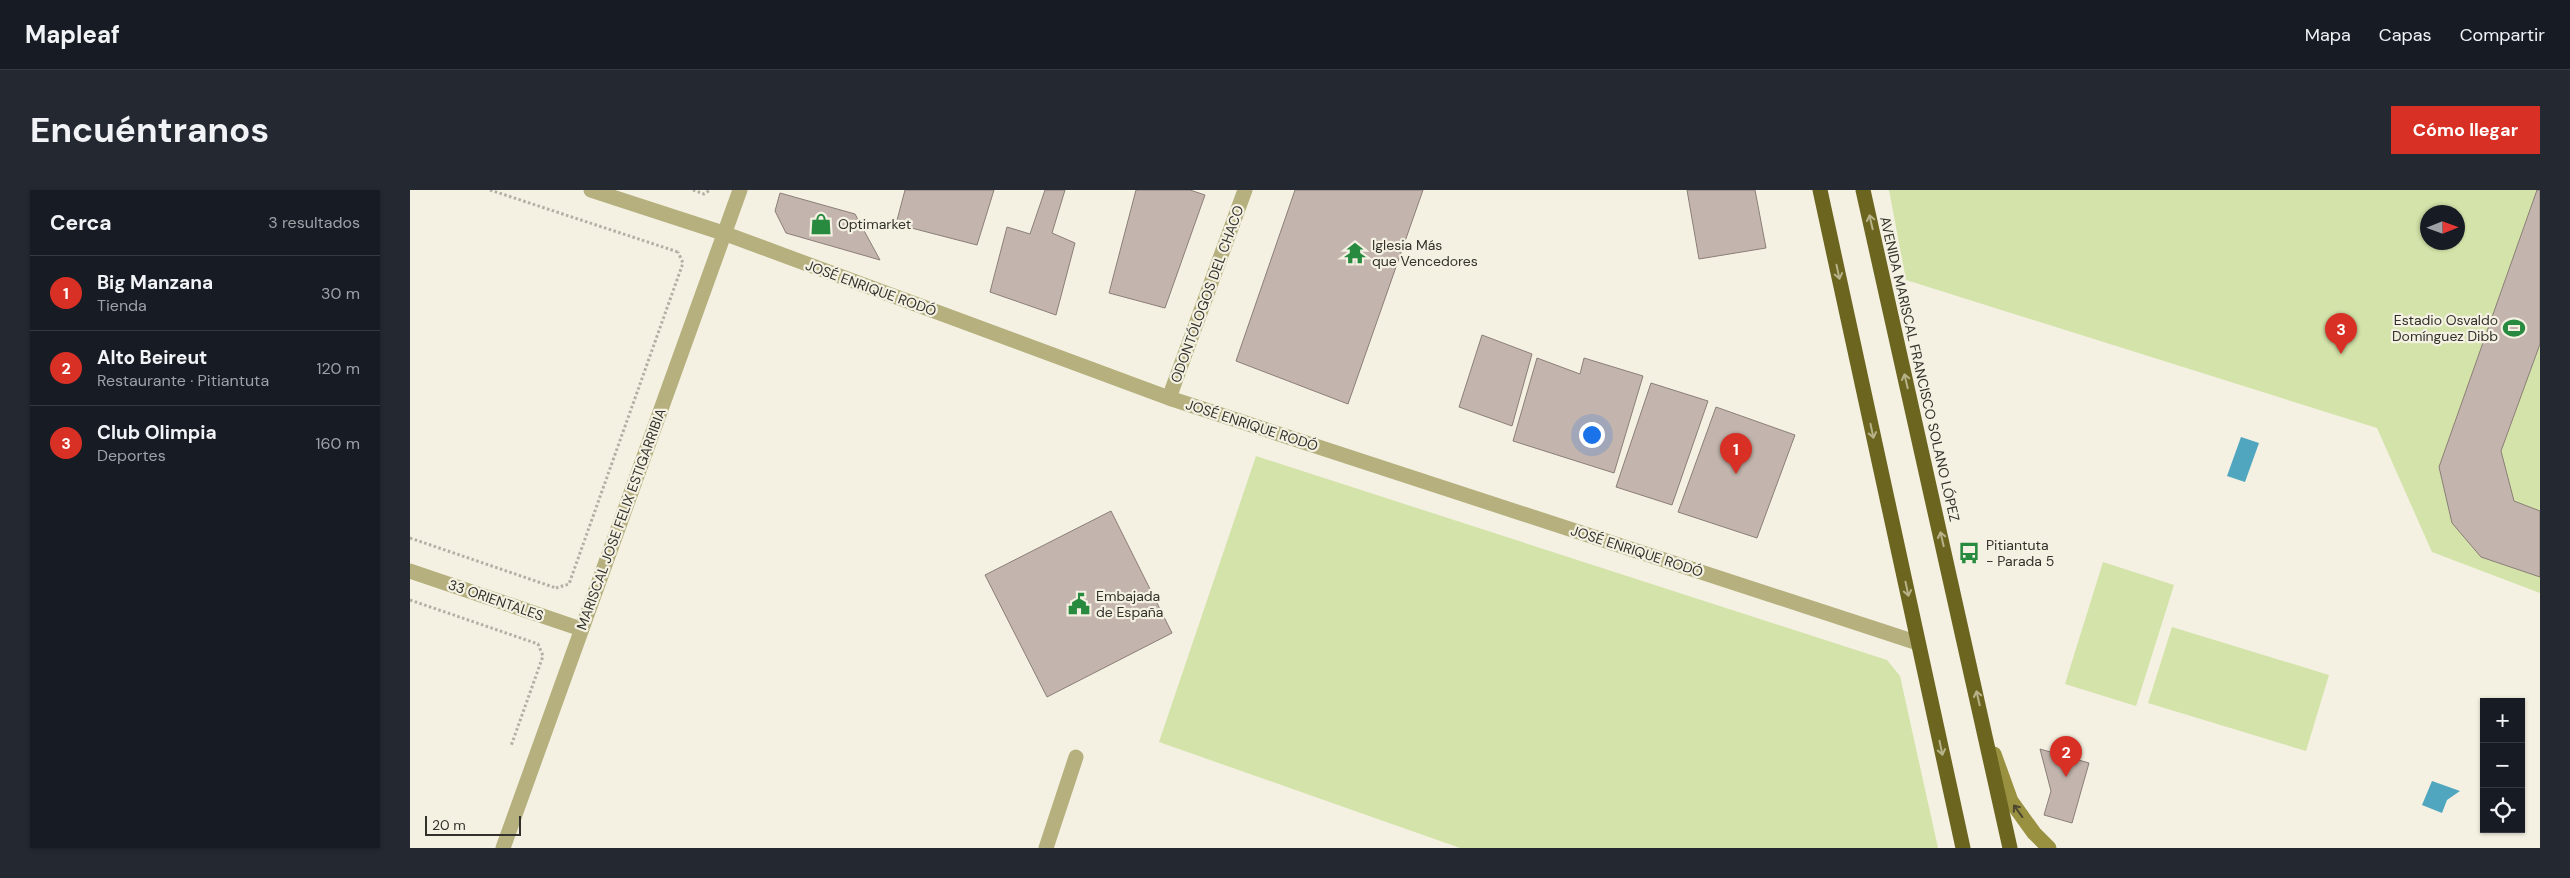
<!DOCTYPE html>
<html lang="es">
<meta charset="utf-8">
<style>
:root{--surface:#171b24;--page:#242831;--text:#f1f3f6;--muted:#9ea1a6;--line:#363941;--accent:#d93025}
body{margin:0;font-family:"DM Sans",sans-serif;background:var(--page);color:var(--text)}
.controls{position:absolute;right:15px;bottom:15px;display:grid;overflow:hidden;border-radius:0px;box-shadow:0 1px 4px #0004}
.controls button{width:45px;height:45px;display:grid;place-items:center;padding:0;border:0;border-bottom:1px solid var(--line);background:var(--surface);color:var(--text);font:25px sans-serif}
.compass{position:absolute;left:2010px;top:15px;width:45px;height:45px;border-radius:50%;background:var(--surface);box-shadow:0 1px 4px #0004;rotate:89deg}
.scale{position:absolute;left:15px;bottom:12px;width:96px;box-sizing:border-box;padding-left:5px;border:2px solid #32312b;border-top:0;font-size:14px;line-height:18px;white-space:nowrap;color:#32312b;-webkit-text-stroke:4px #f4f1e2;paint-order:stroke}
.you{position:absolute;left:1181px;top:244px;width:18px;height:18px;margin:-12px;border:4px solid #fff;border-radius:50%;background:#1a73e8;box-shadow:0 0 0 8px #1a73e833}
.badge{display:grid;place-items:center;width:32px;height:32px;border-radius:50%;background:var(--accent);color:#fff;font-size:16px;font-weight:700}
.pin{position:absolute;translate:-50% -41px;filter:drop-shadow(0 1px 2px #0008)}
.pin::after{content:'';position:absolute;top:26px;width:18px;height:15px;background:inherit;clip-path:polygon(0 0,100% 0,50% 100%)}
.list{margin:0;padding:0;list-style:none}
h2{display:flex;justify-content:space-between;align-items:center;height:65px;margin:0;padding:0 20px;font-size:21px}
h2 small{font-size:16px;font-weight:400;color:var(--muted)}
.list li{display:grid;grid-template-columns:32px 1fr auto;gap:15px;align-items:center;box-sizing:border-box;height:75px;padding:0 20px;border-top:1px solid var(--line)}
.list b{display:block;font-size:19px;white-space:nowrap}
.list p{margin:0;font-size:16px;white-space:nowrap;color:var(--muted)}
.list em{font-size:16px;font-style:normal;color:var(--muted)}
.icon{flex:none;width:28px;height:28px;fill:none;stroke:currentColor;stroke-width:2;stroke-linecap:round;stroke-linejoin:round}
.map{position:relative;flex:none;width:2130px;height:658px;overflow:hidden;border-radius:0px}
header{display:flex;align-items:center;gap:30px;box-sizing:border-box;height:70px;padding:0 25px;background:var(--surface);border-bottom:1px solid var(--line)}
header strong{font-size:24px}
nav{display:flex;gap:28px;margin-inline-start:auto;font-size:18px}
.intro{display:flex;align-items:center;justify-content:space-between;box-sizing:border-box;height:120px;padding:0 30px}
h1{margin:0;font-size:35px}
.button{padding:12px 22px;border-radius:0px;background:var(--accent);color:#fff;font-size:18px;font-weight:700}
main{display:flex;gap:30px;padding:0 30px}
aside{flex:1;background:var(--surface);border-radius:0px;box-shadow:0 1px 4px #0004}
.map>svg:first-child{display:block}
.green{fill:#d3e3a9;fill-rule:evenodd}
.water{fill:#4fa6be}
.building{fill:#c3b5ad;stroke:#8b7e77}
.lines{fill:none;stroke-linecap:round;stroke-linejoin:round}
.path{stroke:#b2afa4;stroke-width:3;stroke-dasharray:2.5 2.5;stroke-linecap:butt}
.street{stroke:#b5b07e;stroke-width:15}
.secondary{stroke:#999040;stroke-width:15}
.highway{stroke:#6c651f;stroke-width:15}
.oneway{stroke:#b7b28a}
.oneway2{stroke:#4c4930}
.labels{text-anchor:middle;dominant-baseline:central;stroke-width:4.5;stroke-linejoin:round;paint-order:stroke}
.poi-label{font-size:14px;fill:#32312b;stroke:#f4f1e2;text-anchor:start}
.street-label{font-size:14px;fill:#32312b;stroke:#f4f1e2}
</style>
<header>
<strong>Mapleaf</strong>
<nav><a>Mapa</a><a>Capas</a><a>Compartir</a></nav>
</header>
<div class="intro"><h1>Encuéntranos</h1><a class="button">Cómo llegar</a></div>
<main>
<aside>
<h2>Cerca<small>3 resultados</small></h2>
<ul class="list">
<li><span class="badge">1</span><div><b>Big Manzana</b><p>Tienda</p></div><em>30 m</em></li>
<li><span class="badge">2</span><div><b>Alto Beireut</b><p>Restaurante · Pitiantuta</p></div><em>120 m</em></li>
<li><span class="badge">3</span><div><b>Club Olimpia</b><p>Deportes</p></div><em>160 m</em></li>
</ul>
</aside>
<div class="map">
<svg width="2130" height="658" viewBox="0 0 2130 658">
<rect width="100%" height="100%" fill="#f4f1e2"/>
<path class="green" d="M 1479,0 L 2130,0 L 2130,403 L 2022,362 L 1967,238 L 1496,90 ZM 2018,22 L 2048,22 L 2048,52 L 2018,52 Z
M 846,266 L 1477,470 L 1490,486 L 1528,658 L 1050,658 L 749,552 Z
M 1693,372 L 1764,395 L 1726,516 L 1655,494 Z
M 1762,437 L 1919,485 L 1896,561 L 1738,513 Z"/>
<path class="water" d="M 1831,247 L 1849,253 L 1835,292 L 1817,286 Z
M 2022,591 L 2050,601 L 2037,610 L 2032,623 L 2012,615 Z"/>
<path class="building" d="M 495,0 L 584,0 L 567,55 L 486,34 Z
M 635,0 L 655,0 L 642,43 L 665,53 L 646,125 L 580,102 L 597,37 L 620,44 Z
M 726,0 L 780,0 L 795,5 L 755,118 L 699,103 Z
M 885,0 L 1013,0 L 938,214 L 826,171 Z
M 1277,0 L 1345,0 L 1356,58 L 1289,69 Z
M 2127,0 L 2130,0 L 2130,154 L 2091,261 L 2104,311 L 2130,321 L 2130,387 L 2071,367 L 2042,333 L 2029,277 Z
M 370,3 L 445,24 L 470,70 L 376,43 L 365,21 Z
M 1072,145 L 1122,164 L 1102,236 L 1049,217 Z
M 1127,168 L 1170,184 L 1174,168 L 1233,186 L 1204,283 L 1103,251 Z
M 1241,193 L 1298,211 L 1262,315 L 1206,297 Z
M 1306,217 L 1385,245 L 1347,348 L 1268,322 Z
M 701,321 L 762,443 L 637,507 L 575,385 Z
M 1630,559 L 1679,573 L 1662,633 L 1634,625 L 1641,601 Z"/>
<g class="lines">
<path class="path" d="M 80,0 L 268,62
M 283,0 L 294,4 L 300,0
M 0,348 L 146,398
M 146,398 L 159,394 L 273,73 L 268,62
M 0,410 L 128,454 L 133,466 L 101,556"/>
<path class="street" d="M 181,0 L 316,44 L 759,208 L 1508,453
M 759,208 L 835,0
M 0,381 L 171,439
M 93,658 L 330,0
M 636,658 L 666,567"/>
<path class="secondary" d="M 1584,564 L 1601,611 L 1624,643 L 1639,658"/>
<path class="highway" d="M 1410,0 L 1553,658
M 1453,0 L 1600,658"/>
</g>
<defs><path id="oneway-shaft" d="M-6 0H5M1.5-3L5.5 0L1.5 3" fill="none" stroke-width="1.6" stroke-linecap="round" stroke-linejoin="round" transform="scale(1.25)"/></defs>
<g class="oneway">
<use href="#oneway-shaft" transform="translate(1461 32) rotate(-103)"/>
<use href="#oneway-shaft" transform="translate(1428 82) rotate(78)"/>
<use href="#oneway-shaft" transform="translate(1496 191) rotate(-103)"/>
<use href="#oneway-shaft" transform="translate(1462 241) rotate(78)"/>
<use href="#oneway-shaft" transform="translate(1532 349) rotate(-103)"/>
<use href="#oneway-shaft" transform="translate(1497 399) rotate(78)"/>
<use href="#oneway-shaft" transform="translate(1568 508) rotate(-103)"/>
<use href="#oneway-shaft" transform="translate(1531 558) rotate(78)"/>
</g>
<use class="oneway2" href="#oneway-shaft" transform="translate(1608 621) rotate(-126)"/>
<defs>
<g id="shop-bare" transform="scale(1.725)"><path d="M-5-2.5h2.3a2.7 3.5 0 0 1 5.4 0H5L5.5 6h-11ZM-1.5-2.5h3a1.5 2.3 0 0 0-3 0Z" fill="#278a3f" stroke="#f4f1e2" stroke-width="2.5" paint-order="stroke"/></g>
<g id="temple-bare" transform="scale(1.725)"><path d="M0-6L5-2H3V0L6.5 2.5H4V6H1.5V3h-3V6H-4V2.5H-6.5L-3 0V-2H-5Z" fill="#278a3f" stroke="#f4f1e2" stroke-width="2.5" paint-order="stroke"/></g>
<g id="stadium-bare" transform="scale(1.725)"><path d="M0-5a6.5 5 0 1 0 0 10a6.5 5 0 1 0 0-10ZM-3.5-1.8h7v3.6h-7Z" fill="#278a3f" stroke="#f4f1e2" stroke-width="2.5" paint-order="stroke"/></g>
<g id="bus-bare" transform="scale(1.725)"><path d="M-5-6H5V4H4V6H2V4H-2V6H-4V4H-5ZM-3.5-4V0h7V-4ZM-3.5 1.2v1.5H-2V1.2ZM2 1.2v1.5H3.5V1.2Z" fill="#278a3f" stroke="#f4f1e2" stroke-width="2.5" paint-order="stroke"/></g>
<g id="civic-bare" transform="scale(1.725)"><path d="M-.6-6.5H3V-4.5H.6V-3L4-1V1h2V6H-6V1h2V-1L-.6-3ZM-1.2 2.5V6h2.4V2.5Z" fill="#278a3f" stroke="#f4f1e2" stroke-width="2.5" paint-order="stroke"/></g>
</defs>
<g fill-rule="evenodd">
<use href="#shop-bare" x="411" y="34"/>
<use href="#temple-bare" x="945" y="63"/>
<use href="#stadium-bare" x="2104" y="138"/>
<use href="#bus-bare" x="1559" y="363"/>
<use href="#civic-bare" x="669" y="414"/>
</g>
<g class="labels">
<g class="poi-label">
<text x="428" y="34">Optimarket</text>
<text x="962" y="55">Iglesia Más<tspan x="962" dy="16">que Vencedores</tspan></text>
<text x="2088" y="130" text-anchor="end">Estadio Osvaldo<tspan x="2088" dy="16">Domínguez Dibb</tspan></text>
<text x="1576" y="355">Pitiantuta<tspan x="1576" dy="16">- Parada 5</tspan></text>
<text x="686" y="406">Embajada<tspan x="686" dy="16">de España</tspan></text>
</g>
<g class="street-label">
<text transform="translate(461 98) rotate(20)">JOSÉ ENRIQUE RODÓ</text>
<text transform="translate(797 104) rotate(-70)">ODONTÓLOGOS DEL CHACO</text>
<text transform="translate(1510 179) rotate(77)">AVENIDA MARISCAL FRANCISCO SOLANO LÓPEZ</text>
<text transform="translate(842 235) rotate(18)">JOSÉ ENRIQUE RODÓ</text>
<text transform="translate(211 329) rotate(-70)">MARISCAL JOSE FELIX ESTIGARRIBIA</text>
<text transform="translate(1227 361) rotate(18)">JOSÉ ENRIQUE RODÓ</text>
<text transform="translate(86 410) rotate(19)">33 ORIENTALES</text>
</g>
</g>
</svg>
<div class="controls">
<button>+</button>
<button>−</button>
<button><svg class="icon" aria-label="locate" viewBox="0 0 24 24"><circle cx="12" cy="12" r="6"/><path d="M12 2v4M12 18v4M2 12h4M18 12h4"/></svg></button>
</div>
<svg class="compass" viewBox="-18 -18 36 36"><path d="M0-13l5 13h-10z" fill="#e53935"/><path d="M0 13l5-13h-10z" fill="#9ea1a6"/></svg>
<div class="scale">20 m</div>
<div class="you"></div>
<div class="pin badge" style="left:1326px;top:284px">1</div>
<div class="pin badge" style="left:1656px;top:587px">2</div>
<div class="pin badge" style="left:1931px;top:164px">3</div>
</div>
</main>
